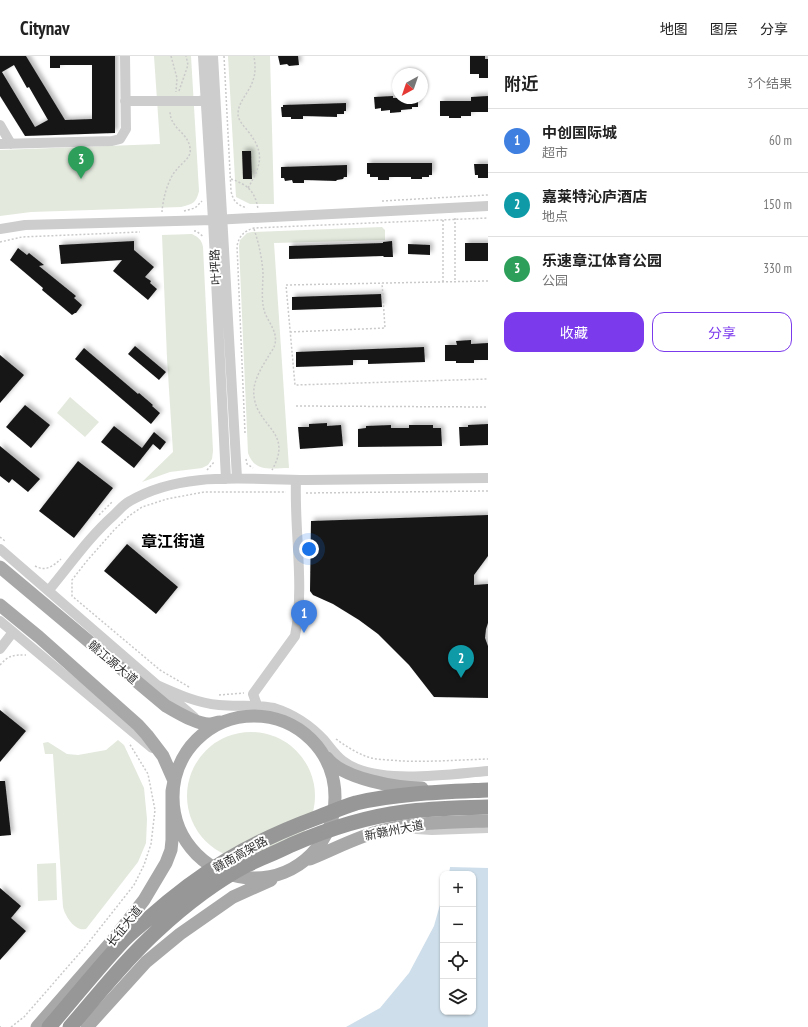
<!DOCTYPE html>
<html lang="zh">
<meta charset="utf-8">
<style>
:root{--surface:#fff;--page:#f2f2f2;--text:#222;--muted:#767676;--line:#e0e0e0;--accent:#7c3aed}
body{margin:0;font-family:"PT Sans Narrow","Noto Sans SC",sans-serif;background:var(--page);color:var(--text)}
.controls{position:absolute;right:12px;bottom:12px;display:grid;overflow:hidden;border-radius:8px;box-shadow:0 1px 3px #0004}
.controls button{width:36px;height:36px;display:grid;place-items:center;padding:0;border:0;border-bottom:1px solid var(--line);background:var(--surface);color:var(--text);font:20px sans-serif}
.compass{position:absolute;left:392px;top:12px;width:36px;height:36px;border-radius:50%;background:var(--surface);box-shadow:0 1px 3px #0004;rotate:220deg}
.you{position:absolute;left:309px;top:493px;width:14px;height:14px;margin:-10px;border:3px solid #fff;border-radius:50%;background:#1a73e8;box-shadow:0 0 0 6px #1a73e833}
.badge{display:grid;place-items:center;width:26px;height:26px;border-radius:50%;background:var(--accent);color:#fff;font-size:13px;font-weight:700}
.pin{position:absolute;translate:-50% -33px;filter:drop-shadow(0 1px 2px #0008)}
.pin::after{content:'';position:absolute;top:21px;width:14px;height:12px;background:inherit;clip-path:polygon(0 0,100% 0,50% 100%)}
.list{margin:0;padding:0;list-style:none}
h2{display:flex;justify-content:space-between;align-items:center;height:52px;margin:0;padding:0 16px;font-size:17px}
h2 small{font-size:13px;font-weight:400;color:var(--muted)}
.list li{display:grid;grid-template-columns:26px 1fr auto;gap:12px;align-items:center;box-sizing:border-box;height:64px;padding:0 16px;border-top:1px solid var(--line)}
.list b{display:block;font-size:15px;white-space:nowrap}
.list p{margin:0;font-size:13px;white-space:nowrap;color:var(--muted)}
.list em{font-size:13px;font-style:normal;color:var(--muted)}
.actions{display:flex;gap:8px;padding:12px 16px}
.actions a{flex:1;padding:9px 0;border:1px solid var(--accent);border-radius:12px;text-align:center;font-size:14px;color:var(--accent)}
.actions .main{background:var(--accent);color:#fff}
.icon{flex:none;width:22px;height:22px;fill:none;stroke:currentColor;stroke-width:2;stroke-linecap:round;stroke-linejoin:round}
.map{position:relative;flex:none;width:488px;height:971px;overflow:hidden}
header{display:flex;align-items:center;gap:24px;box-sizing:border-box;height:56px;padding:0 20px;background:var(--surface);border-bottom:1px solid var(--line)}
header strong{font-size:19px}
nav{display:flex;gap:22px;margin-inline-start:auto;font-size:14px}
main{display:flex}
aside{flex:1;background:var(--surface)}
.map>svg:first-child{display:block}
.green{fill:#e3e9dd}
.water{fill:#cedeea}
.building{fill:#171717;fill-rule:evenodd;filter:url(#shadow)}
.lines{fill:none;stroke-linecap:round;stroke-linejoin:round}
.path{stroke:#cacaca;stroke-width:1.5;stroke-dasharray:2 2;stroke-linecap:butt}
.minor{stroke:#cdcdcd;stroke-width:10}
.major{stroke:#a8a8a8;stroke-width:13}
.highway-bridge{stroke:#979797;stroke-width:15}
.labels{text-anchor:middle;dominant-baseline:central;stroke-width:4;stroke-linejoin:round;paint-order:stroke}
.street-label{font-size:12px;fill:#303030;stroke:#fff}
.district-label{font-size:16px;font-weight:bold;fill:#000;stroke:#fff}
</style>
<header>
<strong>Citynav</strong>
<nav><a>地图</a><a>图层</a><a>分享</a></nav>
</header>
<main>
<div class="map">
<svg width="488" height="971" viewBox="0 0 488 971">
<defs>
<filter id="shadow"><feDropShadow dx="3" dy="-3" stdDeviation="2" flood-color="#0004"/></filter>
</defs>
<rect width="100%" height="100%" fill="#fff"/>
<path class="green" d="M 154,0 L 191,0 L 199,135 C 196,148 192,148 181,151 L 31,156 L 0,160 L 0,94 L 160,88 Z
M 228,0 L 270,0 L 274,148 L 250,148 L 236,141 Z
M 382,171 L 385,174 L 385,184 L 274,187 L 289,412 C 271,412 255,417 248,397 L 239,190 L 240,184 L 247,177 L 252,176 Z
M 192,178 C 198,181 202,184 203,191 L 213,395 L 212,403 L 208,409 L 202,412 L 170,416 L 142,426 L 173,396 L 167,302 L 162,179 Z
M 70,341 L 99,366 L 85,381 L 57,357 Z
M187 740a64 64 0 1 1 128 0a64 64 0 1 1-128 0Z
M 118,684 L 124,689 L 144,732 L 147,763 L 146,787 L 138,806 L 86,873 C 75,876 65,860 63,851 L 53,698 L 45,698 L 43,687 L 48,686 L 67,698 L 78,699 L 106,694 Z
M 56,807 L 57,844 L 38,845 L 37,808 Z"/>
<path class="water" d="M 450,811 L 488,812 L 488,971 L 346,971 L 380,952 L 409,917 L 434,870 L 443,838 L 443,956 L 473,956 L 473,818 L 449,818 Z"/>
<path class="building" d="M 0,0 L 26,0 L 65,64 L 92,63 L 92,9 L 60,9 L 60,12 L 50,12 L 50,0 L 115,0 L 115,77 L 25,80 L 0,40 ZM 14,9 L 27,32 L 29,31 L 48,64 L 35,71 L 2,16 Z
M 278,0 L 298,0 L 299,9 L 289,10 L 287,8 L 280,9 Z
M 470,0 L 485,0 L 485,3 L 488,3 L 488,22 L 479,22 L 479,18 L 470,18 Z
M 393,40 L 393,42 L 418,42 L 418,51 L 412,51 L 412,53 L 401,54 L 401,56 L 390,57 L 390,54 L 381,55 L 381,52 L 375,53 L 374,41 Z
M 488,40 L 488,56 L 471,56 L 471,60 L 461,60 L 461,62 L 449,62 L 449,60 L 440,60 L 440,45 L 471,45 L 471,41 Z
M 346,47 L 346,55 L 344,55 L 344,58 L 337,58 L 337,61 L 303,60 L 303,63 L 291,63 L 291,61 L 282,61 L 281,51 L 283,51 L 283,49 Z
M 242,95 L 251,95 L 252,123 L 243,123 Z
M 367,107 L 432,107 L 432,119 L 429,119 L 429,121 L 422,121 L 422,123 L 411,123 L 411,121 L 389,121 L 389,124 L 378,124 L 378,121 L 370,121 L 370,118 L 367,118 Z
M 474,108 L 488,108 L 488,122 L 478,122 L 478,119 L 475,119 Z
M 347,109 L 347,121 L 344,121 L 343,123 L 337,124 L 336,125 L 304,124 L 304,127 L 293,127 L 292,124 L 285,125 L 284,122 L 281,122 L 281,111 Z
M 134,185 L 134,194 L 154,211 L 145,221 L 151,225 L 150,227 L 157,233 L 148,244 L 113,215 L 122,204 L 61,208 L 59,189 Z
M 392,185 L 393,201 L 384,201 L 383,200 L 289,203 L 289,190 L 383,187 L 383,186 Z
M 465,187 L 488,187 L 488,205 L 465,205 Z
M 408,188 L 430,189 L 430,199 L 408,198 Z
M 18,192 L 27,199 L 29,197 L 44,209 L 39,210 L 76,240 L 74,242 L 82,249 L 76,257 L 75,257 L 72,259 L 42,234 L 43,232 L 10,204 Z
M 381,238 L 382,251 L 292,254 L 292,241 Z
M 471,284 L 471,288 L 488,287 L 488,304 L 474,304 L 474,307 L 456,307 L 456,305 L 445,305 L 445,289 L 457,289 L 456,285 Z
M 135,290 L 166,316 L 159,324 L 128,298 Z
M 424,291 L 425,306 L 368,308 L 368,304 L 353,304 L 353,309 L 296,311 L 296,296 Z
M 84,292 L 138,338 L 139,337 L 153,349 L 152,350 L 160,357 L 151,368 L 75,303 Z
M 0,299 L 24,319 L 0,347 Z
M 25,349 L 50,369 L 31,392 L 6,371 Z
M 327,367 L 327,370 L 341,369 L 343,390 L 300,393 L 298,371 L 309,371 L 309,368 Z
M 488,368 L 488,389 L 460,390 L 459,371 L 468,371 L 468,369 Z
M 391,369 L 391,372 L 409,372 L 409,369 L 433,369 L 433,372 L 441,372 L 442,390 L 358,391 L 358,373 L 366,372 L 366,370 Z
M 114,370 L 142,392 L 154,376 L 166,386 L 160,394 L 153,388 L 134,412 L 101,386 Z
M 0,390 L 40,423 L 28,436 L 12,423 L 9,427 L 0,420 Z
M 78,405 L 113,432 L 74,482 L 39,455 Z
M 488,459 L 488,500 L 474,519 L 474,529 L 488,528 L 488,567 L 486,573 L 485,582 L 488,590 L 488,642 L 434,641 L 409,609 L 378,578 L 359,564 L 333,548 L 313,539 L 310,535 L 311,465 Z
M 127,488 L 178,531 L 156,558 L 104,515 Z
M 0,654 L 26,675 L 0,706 Z
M 0,725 L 5,725 L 11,779 L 0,780 Z
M 0,832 L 21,850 L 11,862 L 26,875 L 0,904 Z"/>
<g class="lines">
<path class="path" d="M 171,0 L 177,22 L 176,36
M 224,0 L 231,135 C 233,145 237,149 247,152
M 179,35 L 188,9 L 186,0
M 231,123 C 248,129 255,135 258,153
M 248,132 C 262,108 265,96 247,74 C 243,69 238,64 238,58 C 238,45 250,36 253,24 C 256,17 255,8 254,0
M 382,145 L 488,139
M 184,155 L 195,152 L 202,145
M 162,156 C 163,142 168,122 178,112 C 183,106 192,101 190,92 C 188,76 170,73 170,55
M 455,162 L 455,226
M 254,173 C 259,188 262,202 263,217 C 263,229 261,242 264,254 C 267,265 278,275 275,288 C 274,293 270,297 268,301 C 261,312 252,327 254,340 C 257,371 294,376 272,414
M 194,175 L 196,175 L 204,181
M 0,186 L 22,181 L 140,176
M 488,225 L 286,229 L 295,329 L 488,323
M 443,226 L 443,164
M 290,276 L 385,272 L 382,227
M 296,350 L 488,351
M 245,377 L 237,190 C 239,180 244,175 254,172 L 488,162
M 246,403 L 247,408 L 253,412
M 207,414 L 215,405
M 306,437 L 488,435
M 99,459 L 112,446
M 0,481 L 5,485
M 35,510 C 46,516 53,510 61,503
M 0,609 C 9,599 13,599 26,599
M 189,631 L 160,614 L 72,540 L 72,524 L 86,506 L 115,473 L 129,460 L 142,451 L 167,443 L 204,436 L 286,436
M 219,639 L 244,637
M 336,683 C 347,691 358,698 371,702 C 381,704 392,704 402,705 C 431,706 459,704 488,703
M 0,971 L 1,971
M 11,971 L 24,961 L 85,891 L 134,829 L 144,809 L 151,788 L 155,754 L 148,718 L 129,687"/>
<path class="minor" d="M 203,0 L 213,164 L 226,423
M 213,0 L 237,422
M 125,45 L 199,45 L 206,44
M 0,69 L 11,88
M 0,88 L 112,85 L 120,83 L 126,73 L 125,0
M 0,173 L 25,169 L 213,164 L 488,150
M 0,493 L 194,661
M 49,534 C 70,509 89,481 114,459 C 119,454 124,448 130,445 C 183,414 248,424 306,424 C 367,423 427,423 488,422
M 0,565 L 152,692
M 0,593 L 13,576
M 157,629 C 177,638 197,647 219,649 C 237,651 256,648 274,652 C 293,658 311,670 324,684 C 330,691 335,699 343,705 C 375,730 449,718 488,715
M 261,660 L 253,638 L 295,580 C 305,529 294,476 296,424
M 416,773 L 432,774 L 488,772"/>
<path class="major" d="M 0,511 L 166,650 C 177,656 197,669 210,668 C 213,668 217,666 220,666
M 0,549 L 39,581 L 138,669 L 147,679 L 163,700 L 174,725 L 172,735 L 172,784 L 171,794 L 166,807 L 144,844 L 112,885 L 37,971
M173 741a81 81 0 1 1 162 0a81 81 0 1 1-162 0Z
M 327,702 C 343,723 397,732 422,732
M 310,803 C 335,793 358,780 384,774 C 418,766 454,766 488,765
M 87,971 L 146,906 L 180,878 L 233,841 L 271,824"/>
<path class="highway-bridge" d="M 49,971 C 74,942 98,912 124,884 C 132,876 141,869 149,862 C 201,815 251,786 316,762 C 329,757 343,751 356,747 C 399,737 444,736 488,734
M 70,971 C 98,939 125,904 157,875 C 184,850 215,826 247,809 C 262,802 277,796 291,789 C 328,773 364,761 404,756 C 432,752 460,752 488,751"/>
</g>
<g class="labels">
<g class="street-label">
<text transform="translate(215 211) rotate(-93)">叶坪路</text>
<text transform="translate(113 606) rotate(40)">赣江源大道</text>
<text transform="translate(394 774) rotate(-11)">新赣州大道</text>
<text transform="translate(240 798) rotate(-29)">赣南高架路</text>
<text transform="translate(124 870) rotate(-51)">长征大道</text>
</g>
<g class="district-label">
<text x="173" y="485">章江街道</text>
</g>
</g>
</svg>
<div class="controls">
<button>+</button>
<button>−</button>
<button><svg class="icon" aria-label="locate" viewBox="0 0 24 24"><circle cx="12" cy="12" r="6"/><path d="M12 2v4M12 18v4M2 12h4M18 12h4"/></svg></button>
<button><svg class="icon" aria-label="layers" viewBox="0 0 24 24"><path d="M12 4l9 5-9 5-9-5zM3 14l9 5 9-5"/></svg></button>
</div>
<svg class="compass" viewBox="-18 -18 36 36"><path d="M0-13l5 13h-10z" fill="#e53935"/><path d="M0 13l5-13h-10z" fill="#767676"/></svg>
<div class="you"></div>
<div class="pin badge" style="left:304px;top:577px;background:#3f7fe0">1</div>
<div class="pin badge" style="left:461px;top:622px;background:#0f9aa8">2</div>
<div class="pin badge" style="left:81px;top:123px;background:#2e9e5b">3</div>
</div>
<aside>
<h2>附近<small>3个结果</small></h2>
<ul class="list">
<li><span class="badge" style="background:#3f7fe0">1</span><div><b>中创国际城</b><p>超市</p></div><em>60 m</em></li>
<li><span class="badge" style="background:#0f9aa8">2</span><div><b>嘉莱特沁庐酒店</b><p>地点</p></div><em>150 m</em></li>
<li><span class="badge" style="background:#2e9e5b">3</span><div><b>乐速章江体育公园</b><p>公园</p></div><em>330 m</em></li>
</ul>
<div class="actions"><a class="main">收藏</a><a>分享</a></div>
</aside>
</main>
